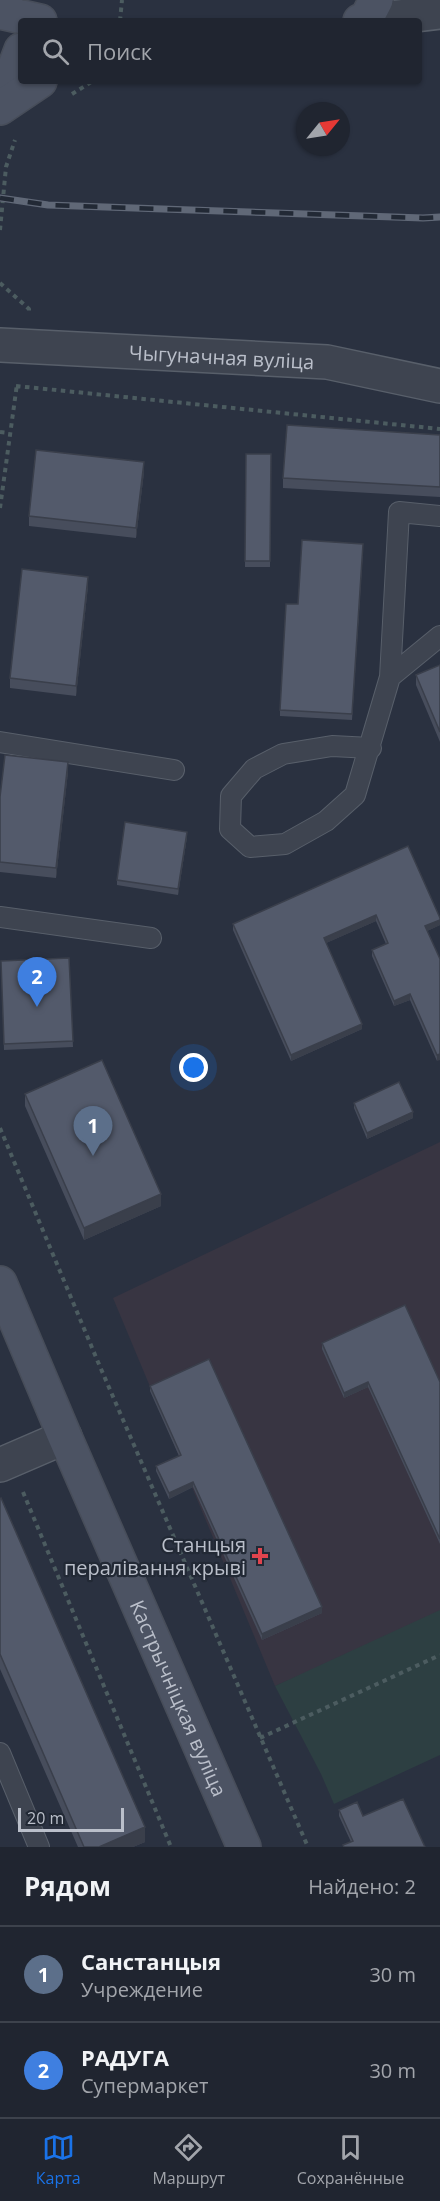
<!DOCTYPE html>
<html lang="ru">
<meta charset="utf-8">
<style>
:root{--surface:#202530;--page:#2d313c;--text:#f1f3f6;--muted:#a2a5ab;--line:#3d424c;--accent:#1a73e8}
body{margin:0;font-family:"Open Sans",sans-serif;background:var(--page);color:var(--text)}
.compass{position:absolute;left:296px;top:102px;width:54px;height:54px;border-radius:50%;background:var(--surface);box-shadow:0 2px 4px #0004;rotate:60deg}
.scale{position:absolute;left:18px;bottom:15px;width:106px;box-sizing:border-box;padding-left:6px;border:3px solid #babfca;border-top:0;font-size:16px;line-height:21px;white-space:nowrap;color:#babfca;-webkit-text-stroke:4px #222935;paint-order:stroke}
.you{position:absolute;left:194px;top:1068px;width:21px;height:21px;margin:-15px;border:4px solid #fff;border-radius:50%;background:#1a73e8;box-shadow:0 0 0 9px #1a73e833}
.badge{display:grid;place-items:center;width:39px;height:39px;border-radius:50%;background:var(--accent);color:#fff;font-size:20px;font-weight:700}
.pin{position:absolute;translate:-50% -50px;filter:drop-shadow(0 2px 3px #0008)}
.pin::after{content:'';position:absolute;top:32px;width:21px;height:18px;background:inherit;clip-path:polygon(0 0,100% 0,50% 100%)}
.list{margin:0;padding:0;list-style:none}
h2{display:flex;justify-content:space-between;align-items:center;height:78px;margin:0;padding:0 24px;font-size:26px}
h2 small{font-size:20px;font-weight:400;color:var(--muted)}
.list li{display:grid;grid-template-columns:39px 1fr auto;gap:18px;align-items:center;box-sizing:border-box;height:96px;padding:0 24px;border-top:2px solid var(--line)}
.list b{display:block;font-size:22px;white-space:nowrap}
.list p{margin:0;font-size:20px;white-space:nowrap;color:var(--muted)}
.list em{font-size:20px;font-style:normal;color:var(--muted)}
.icon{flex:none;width:33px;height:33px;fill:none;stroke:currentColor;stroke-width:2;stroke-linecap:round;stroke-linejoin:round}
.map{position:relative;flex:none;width:440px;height:1847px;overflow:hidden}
.search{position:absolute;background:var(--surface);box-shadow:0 2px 4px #0004;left:18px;right:18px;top:18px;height:66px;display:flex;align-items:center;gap:15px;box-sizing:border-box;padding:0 21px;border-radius:6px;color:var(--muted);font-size:22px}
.sheet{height:270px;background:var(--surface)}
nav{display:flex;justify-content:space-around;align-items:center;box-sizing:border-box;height:84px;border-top:2px solid var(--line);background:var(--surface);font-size:16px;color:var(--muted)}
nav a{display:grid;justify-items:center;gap:3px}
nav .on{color:var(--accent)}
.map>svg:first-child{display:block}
.medical{fill:#383542}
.green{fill:#2d3f42}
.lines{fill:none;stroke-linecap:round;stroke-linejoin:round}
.lane-casing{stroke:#585f6a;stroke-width:22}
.street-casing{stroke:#585f6a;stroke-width:36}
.secondary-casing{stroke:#474d59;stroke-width:36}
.path{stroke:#4c5c60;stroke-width:4;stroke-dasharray:4.5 4.5;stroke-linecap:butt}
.lane{stroke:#3e4450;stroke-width:20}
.street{stroke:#3e4450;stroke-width:33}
.secondary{stroke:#4c5363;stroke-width:33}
.rail-casing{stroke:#606877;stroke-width:7}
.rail{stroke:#222935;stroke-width:4.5;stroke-dasharray:14;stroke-linecap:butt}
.wall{fill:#474d5c}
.shaded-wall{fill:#3a3f4b}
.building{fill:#535a6b;stroke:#3a3f4b;stroke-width:1.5}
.health-dot{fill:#e0444e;stroke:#222935;stroke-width:2}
.labels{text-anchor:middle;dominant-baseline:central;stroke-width:4.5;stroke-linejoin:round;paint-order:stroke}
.street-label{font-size:20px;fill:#babfca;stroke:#222935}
.poi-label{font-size:20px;fill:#babfca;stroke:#222935;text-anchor:end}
</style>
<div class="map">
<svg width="440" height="1847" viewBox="0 0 440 1847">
<rect width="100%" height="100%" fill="#2a3140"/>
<path class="medical" d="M 440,1142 L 440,1616 L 275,1686 L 113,1298 Z"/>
<path class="green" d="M 440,1610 L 440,1755 L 334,1804 L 321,1774 L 275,1686 Z"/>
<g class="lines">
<g class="lane-casing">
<path id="lane" d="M 390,677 L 399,512 L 440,516
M 0,742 L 174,770
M 371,748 L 332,746 L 283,754 L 254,769 L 231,796 L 230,829 L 250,847 L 285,844 L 326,821 L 355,795 L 390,677 L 440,636
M 0,917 L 151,938
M 0,1753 L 39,1847"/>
</g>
<g class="street-casing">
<g id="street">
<path d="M 365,21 L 440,12"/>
<path id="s1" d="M 0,345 L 327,362 L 440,386"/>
<path d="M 0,1465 L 65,1437"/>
</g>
</g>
<g class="secondary-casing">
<g id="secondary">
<path d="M 6,0 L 4,13 L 40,21"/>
<path d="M 360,21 L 365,21 L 376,0"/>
<path d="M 0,106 L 21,50"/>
<path d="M 0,108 L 40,81"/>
<path id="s2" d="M 0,1283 L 65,1437 L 244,1847"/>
</g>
</g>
<path class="path" d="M 120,21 L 122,0
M 72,94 L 93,81
M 0,230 L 6,167 L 15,140
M 0,283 L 29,309 L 29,311
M 16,386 L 440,429
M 0,432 L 9,433
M 0,508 L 17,384
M 0,1128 L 98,1362 L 308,1847
M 23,1492 L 171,1847
M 260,1738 L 440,1655"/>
<use href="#lane" class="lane"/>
<use href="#street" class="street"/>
<use href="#secondary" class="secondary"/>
<g class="rail-casing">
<path id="rail" d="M 0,198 L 48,205 L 423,218 L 440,217"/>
</g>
<use href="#rail" class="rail"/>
</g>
<path class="wall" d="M 440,435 L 440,497 L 283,488 L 283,478 Z
M 246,454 L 271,454 L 270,567 L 245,567 Z
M 144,472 L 136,538 L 29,526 L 29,516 Z
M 363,550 L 352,720 L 280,716 L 280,710 Z
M 88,586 L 76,696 L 10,688 L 10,678 Z
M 440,665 L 440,742 L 416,685 L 416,675 Z
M 68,772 L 56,878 L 0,872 L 0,797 Z
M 187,837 L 178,895 L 117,885 L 117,880 Z
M 408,846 L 440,925 L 427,931 L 440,959 L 437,1061 L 410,1000 L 394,1006 L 372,956 L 372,950 L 386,944 L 376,921 L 326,943 L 362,1029 L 291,1061 L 233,930 L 233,924 Z
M 69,958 L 73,1047 L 4,1050 L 1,961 Z
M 25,1094 L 161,1206 L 84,1240 L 25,1106 Z
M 354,1103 L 413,1118 L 367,1139 L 354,1108 Z
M 322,1343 L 440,1382 L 440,1544 L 368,1387 L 344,1398 L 322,1349 Z
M 150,1386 L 322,1613 L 262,1640 L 193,1487 L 169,1499 L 156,1471 L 156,1466 L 179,1456 L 150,1391 Z
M 0,1499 L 145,1842 L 133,1847 L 78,1847 L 0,1669 Z
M 339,1810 L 363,1816 L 425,1847 L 343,1847 L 343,1845 L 351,1842 L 339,1816 Z"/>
<path class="shaded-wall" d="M 144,462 L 144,472 L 136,538 L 136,528 Z
M 88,577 L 88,586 L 76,696 L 76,686 Z
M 68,762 L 68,772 L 56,878 L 56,868 Z
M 187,832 L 187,837 L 178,895 L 178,889 Z
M 376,915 L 376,921 L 324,944 L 324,938 Z
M 440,920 L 440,925 L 425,932 L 425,926 Z
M 410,994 L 410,1000 L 394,1006 L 394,1001 Z
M 362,1024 L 362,1029 L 291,1061 L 291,1055 Z
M 440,1054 L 440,1060 L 437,1061 L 437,1055 Z
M 413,1112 L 413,1118 L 367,1139 L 367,1133 Z
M 161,1194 L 161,1206 L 84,1240 L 84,1228 Z
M 368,1382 L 368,1387 L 344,1398 L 344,1393 Z
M 193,1482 L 193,1487 L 169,1499 L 169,1493 Z
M 322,1607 L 322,1613 L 262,1640 L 262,1634 Z
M 145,1827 L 145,1842 L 133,1847 L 99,1847 Z"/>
<path class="building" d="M 287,425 L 440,435 L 440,487 L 283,478 Z
M 36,450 L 144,462 L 136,528 L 29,516 Z
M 246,454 L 271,454 L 270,561 L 245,561 Z
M 302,540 L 363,544 L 352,714 L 280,710 L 286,604 L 298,604 Z
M 22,569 L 88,577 L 76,686 L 10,678 Z
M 440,665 L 440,732 L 416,675 Z
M 5,755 L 68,762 L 56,868 L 0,862 L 0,797 Z
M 125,822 L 187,832 L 178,889 L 117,880 Z
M 408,846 L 440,918 L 440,920 L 425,926 L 440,959 L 440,1054 L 437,1055 L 410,994 L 394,1001 L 372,950 L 388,943 L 376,915 L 324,938 L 362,1024 L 291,1055 L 233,924 Z
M 69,958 L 73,1041 L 4,1044 L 1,961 Z
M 102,1060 L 161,1194 L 84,1228 L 25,1094 Z
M 399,1082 L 413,1112 L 367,1133 L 354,1103 Z
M 405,1305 L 440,1382 L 440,1539 L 368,1382 L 344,1393 L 322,1343 Z
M 209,1359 L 322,1607 L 262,1634 L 193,1482 L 169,1493 L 156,1466 L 181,1455 L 150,1386 Z
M 1,1498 L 145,1827 L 99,1847 L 84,1847 L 0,1654 L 0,1499 Z
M 403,1799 L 425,1847 L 344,1847 L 343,1845 L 353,1841 L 339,1810 L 357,1802 L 363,1816 Z"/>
<path class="health-dot" d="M257 1547h6v6h6v6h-6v6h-6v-6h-6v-6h6z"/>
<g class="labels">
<g class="street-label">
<text stroke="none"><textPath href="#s1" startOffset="222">Чыгуначная вуліца</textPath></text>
<text stroke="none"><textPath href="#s2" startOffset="452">Кастрычніцкая вуліца</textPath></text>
</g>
<g class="poi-label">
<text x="246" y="1544">Станцыя<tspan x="246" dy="23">пералівання крыві</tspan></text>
</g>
</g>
</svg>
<svg class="compass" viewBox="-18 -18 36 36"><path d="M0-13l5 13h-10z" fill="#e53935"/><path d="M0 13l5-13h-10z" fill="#a2a5ab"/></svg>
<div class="scale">20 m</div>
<div class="you"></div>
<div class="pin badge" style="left:93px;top:1156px;background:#5c6f8a">1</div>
<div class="pin badge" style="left:37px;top:1007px;background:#3f7fe0">2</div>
<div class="search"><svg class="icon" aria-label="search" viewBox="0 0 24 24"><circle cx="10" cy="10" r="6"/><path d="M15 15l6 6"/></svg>Поиск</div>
</div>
<section class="sheet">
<h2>Рядом<small>Найдено: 2</small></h2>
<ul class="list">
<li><span class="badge" style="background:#5c6f8a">1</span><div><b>Санстанцыя</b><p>Учреждение</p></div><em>30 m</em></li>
<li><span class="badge" style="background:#3f7fe0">2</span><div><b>РАДУГА</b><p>Супермаркет</p></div><em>30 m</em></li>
</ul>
</section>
<nav>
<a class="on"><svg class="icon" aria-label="map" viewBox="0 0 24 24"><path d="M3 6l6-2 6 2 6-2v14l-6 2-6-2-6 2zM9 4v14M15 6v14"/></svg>Карта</a>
<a><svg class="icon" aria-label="directions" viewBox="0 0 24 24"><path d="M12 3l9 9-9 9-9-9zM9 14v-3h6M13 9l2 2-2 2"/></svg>Маршрут</a>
<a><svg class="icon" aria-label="saved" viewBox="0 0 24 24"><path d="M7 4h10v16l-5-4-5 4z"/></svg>Сохранённые</a>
</nav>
